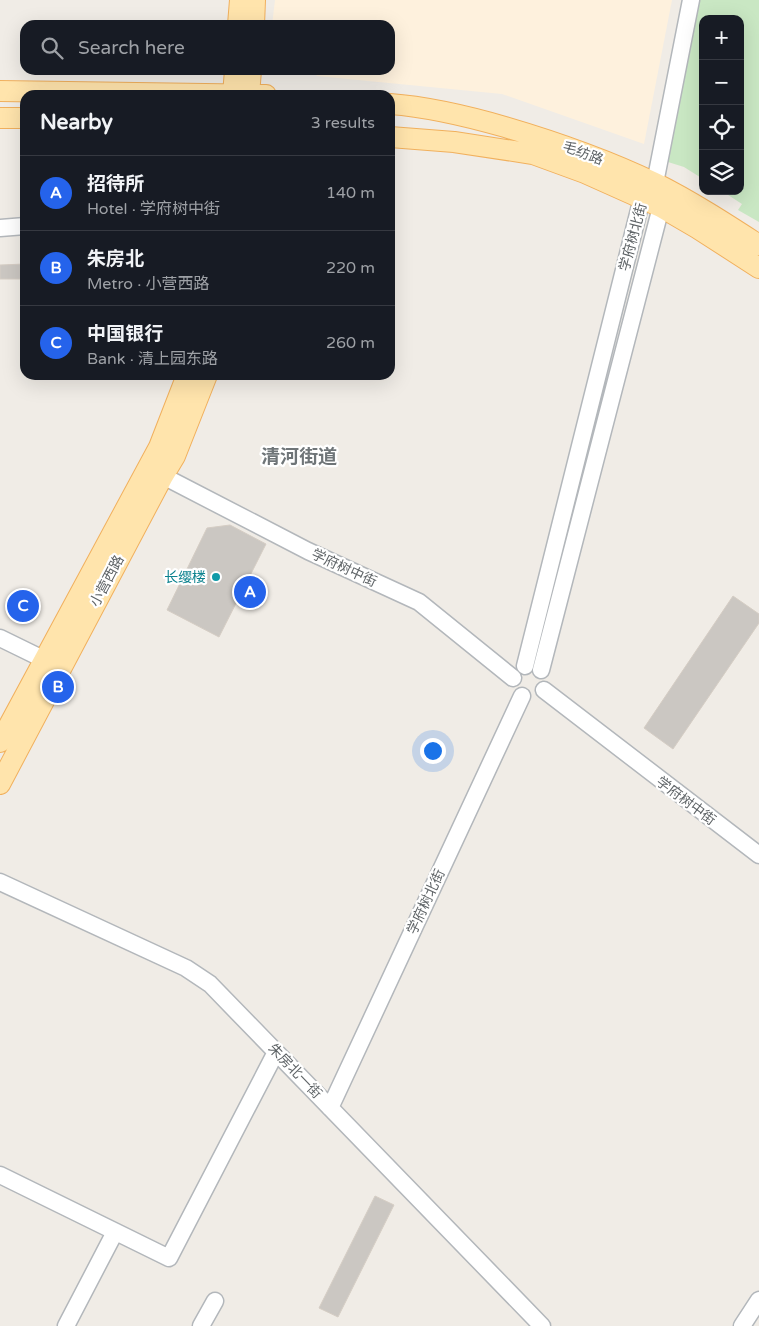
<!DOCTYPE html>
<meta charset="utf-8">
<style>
:root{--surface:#171b24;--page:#20242c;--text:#f1f3f6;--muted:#9ea1a6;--line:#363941;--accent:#2563eb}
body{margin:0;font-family:"Varela Round","Noto Sans SC",sans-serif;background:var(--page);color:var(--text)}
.controls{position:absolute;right:15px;top:15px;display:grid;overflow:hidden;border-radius:10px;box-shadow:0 5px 20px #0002}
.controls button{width:45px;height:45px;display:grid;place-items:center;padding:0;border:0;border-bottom:1px solid var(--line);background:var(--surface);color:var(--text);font:25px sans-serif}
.you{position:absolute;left:432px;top:750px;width:18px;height:18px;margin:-12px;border:4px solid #fff;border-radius:50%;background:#1a73e8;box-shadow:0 0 0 8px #1a73e833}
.badge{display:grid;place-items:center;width:32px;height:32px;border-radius:50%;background:var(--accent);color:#fff;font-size:16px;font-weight:700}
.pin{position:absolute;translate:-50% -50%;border:2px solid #fff;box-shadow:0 1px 5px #0006}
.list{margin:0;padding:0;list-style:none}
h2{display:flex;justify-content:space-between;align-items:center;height:65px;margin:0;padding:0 20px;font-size:21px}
h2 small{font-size:16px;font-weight:400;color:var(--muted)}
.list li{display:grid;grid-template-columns:32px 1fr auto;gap:15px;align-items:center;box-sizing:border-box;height:75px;padding:0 20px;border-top:1px solid var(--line)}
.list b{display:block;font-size:19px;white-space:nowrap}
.list p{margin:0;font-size:16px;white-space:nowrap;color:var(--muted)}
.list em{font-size:16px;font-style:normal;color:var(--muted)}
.icon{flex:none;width:28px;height:28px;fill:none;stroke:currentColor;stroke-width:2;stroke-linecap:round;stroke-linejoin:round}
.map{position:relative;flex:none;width:759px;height:1326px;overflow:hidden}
.search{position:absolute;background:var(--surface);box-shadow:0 5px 20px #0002;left:20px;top:20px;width:375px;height:55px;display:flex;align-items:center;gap:12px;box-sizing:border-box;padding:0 18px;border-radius:15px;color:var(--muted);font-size:19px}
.panel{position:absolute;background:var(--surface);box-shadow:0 5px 20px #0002;left:20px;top:90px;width:375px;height:290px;border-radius:15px}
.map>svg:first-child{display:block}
.commercial{fill:#fef1dd}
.green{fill:#c9e7c3}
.building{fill:#cbc7c2;stroke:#d5cdc4}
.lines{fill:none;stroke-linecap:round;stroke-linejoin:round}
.minor-casing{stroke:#b3b7bb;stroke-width:19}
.major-casing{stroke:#f1b05d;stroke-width:22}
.minor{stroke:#fff;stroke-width:16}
.major{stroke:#ffe4ac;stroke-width:20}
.culture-dot{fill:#0f9aa8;stroke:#fff;stroke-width:2}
.labels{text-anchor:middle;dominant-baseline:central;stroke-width:4.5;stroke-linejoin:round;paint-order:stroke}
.street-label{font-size:14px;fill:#5e6366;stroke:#fff}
.culture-label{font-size:14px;fill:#0d838f;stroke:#fff;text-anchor:end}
.district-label{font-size:19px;font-weight:bold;fill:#6f7578;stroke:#fff}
</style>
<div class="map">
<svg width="759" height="1326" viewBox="0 0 759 1326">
<rect width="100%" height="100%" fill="#f0ece6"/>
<path class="commercial" d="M 275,0 L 672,0 L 644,144 L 502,94 L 317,76 L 311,70 L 390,70 L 390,25 L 272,25 Z"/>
<path class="green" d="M 700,0 L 759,0 L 759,222 L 738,210 L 742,204 L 722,191 L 740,191 L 740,19 L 703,19 L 703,179 L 684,167 L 668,162 Z"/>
<path class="building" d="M 25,264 L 25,279 L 0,279 L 0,265 Z
M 230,525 L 266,544 L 219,637 L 167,610 L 207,528 Z
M 733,596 L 759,614 L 759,623 L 673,749 L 644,728 Z
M 375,1196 L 394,1205 L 338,1317 L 319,1308 Z"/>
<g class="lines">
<g class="minor-casing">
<path id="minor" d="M 0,228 L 25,226
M 163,476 L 308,551 L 419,602 L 513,678
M 0,638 L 43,659
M 525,666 L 642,198 L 648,191
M 541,670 L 661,207 L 655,183 L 691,0
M 544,690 L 759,855
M 0,882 L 186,968 L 210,984 L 542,1326
M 330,1108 L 522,696
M 0,1175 L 169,1258 L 276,1052
M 66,1326 L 115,1232
M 201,1326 L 215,1301
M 742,1326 L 759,1300"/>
</g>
<g class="major-casing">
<path id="major" d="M 238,25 L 240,0
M 254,25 L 255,0
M 0,91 L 266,95
M 233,95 L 235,70
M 249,95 L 251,70
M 390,104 C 430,107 467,116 505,127 C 556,142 607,160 655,183 C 691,201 725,223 759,245
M 0,118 L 25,118
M 390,137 L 454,142 L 533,154 L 585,173 L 661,207 L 697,228 L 759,268
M 0,742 L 159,447 L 187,375
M 0,784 L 163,476 L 175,456 L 207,375"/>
</g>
<use href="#minor" class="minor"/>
<use href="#major" class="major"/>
</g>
<circle class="culture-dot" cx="216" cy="577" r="5"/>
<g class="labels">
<g class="street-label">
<text transform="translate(583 153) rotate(21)">毛纺路</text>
<text transform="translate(633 237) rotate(-75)">学府树北街</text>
<text transform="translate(344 568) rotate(25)">学府树中街</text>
<text transform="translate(107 581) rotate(-62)">小营西路</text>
<text transform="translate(686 801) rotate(37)">学府树中街</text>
<text transform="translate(426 902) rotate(-65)">学府树北街</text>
<text transform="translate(295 1071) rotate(46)">朱房北一街</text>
</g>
<g class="culture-label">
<text x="206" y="577">长缨楼</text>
</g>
<g class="district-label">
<text x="299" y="457">清河街道</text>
</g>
</g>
</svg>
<div class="controls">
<button>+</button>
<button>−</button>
<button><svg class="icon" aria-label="locate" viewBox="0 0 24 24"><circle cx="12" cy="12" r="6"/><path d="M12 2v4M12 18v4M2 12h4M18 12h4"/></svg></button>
<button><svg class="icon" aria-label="layers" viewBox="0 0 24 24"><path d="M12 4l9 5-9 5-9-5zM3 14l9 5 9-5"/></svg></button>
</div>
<div class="you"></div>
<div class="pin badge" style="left:250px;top:592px">A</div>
<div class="pin badge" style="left:58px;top:687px">B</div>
<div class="pin badge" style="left:23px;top:606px">C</div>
<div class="search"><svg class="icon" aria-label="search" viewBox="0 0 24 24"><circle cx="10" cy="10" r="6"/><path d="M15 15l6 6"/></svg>Search here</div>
<section class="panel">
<h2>Nearby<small>3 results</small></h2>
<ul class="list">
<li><span class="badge">A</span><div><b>招待所</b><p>Hotel · 学府树中街</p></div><em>140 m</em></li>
<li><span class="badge">B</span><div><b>朱房北</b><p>Metro · 小营西路</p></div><em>220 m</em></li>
<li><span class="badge">C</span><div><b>中国银行</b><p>Bank · 清上园东路</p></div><em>260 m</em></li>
</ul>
</section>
</div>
